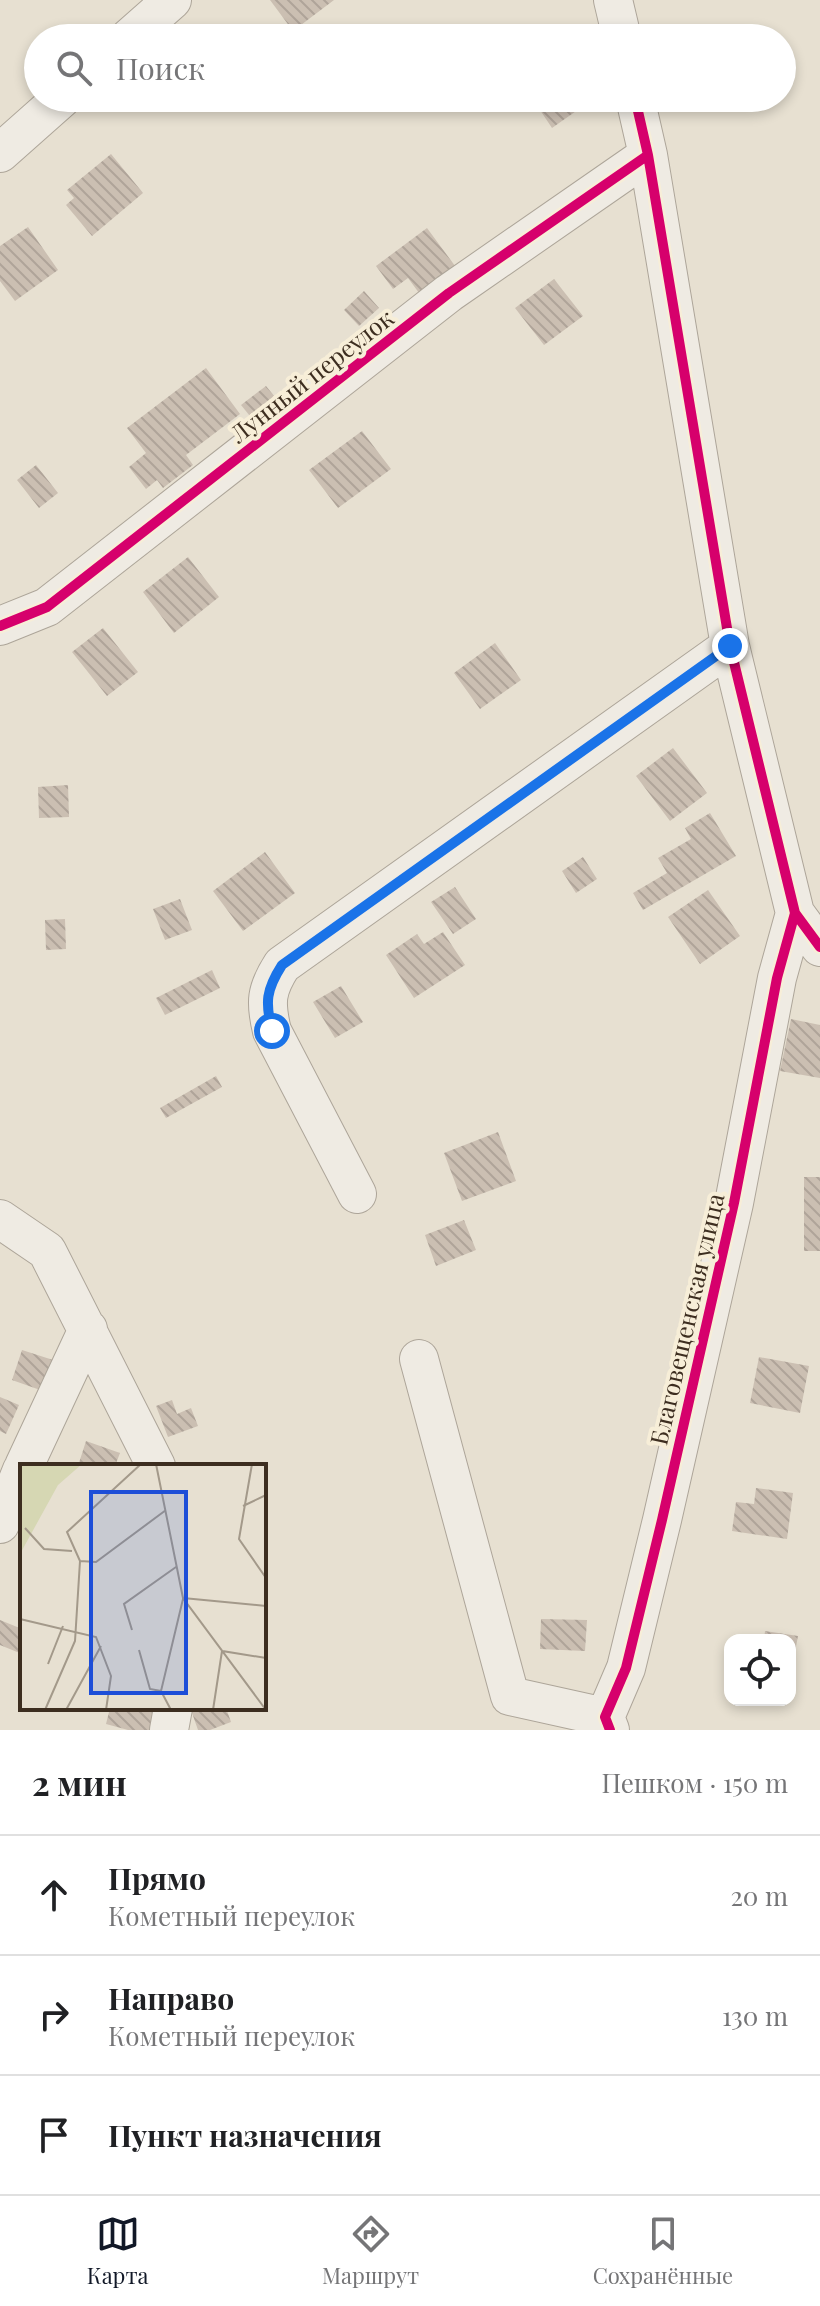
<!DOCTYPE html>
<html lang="ru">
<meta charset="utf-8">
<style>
:root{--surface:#fff;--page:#f6f6f6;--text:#202124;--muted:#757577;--line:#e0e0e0;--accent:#111827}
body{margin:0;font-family:"Playfair Display",serif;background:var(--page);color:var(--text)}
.controls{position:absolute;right:24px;bottom:24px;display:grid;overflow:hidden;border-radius:16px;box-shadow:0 4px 12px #0003}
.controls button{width:72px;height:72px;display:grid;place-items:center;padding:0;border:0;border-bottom:2px solid var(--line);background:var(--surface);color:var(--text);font:40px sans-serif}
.stop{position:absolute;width:24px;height:24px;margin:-18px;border:6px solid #1a73e8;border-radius:50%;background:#fff}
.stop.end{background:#1a73e8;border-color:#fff;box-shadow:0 2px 8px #0008}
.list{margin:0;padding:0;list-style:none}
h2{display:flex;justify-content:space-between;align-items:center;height:104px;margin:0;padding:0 32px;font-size:34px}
h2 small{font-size:26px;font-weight:400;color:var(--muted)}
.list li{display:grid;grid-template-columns:52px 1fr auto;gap:24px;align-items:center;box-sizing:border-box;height:120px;padding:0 32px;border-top:2px solid var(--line)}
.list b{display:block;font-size:30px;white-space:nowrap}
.list p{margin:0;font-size:26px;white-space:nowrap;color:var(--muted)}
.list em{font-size:26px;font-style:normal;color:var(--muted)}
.icon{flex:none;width:44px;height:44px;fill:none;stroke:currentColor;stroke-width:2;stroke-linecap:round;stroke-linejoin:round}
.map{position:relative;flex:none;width:820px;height:1730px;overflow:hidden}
.search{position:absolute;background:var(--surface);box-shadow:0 4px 12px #0003;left:24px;right:24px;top:24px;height:88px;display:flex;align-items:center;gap:20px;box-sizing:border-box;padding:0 28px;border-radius:44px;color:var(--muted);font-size:30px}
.sheet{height:464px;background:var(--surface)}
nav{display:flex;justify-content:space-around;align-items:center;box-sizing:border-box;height:112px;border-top:2px solid var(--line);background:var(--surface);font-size:22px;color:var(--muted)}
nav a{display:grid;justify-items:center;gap:4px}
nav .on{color:var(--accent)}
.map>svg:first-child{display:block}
.building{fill:url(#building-back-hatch)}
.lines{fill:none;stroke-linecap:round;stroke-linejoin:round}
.minor-casing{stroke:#ada599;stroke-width:40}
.minor{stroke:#efebe3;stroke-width:38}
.cycleway-casing{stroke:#f7eed8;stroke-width:15}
.cycleway{stroke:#d6006c;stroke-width:10}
.route{stroke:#1a73e8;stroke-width:10}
.labels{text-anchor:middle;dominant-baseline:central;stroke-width:8;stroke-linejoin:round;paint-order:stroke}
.street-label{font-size:24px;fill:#3d2e20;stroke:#f7eed8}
.inset-road{fill:none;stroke:#a3998a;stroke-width:2}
.view{fill:#1d4ed8;fill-opacity:0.15;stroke:#1d4ed8;stroke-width:4}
.inset-edge{fill:none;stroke:#3d2e20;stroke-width:4}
</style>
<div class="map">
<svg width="820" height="1730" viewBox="0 0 820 1730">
<defs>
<pattern id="building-back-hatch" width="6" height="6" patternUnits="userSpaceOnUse" patternTransform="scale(2)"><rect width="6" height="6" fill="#cbbfb2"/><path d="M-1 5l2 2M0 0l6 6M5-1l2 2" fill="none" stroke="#afa499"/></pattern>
</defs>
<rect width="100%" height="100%" fill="#e7e0d1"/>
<path class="building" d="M 270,0 L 334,0 L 293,31 Z
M 538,98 L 586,98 L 589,102 L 552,128 L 534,101 Z
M 111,154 L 143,193 L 92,236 L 66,205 L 74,198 L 67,190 Z
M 28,227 L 58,270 L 15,301 L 0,281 L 0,246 Z
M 427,228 L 458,270 L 422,297 L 408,278 L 393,289 L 376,266 Z
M 554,279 L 583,316 L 544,345 L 515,308 Z
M 364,291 L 379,308 L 359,326 L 344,310 Z
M 206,368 L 240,414 L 186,455 L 193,465 L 163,488 L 157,480 L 146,489 L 129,467 L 146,453 L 127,428 Z
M 266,386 L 279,402 L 254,421 L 241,405 Z
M 362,431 L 391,469 L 338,508 L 309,470 Z
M 36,465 L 58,493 L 39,508 L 17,480 Z
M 188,557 L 219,597 L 174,633 L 143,592 Z
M 103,628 L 138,672 L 107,696 L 72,652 Z
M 495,643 L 521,680 L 480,709 L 454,673 Z
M 673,748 L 707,793 L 670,821 L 636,776 Z
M 68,785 L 69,817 L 39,818 L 38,787 Z
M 710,813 L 736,856 L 643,910 L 633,893 L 667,873 L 658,858 L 691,839 L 685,828 Z
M 265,852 L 295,893 L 243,931 L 213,891 Z
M 583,857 L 597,879 L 576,893 L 562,871 Z
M 455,887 L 476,919 L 453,934 L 431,902 Z
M 708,890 L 740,936 L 700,964 L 668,917 Z
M 180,899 L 192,930 L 165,940 L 153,909 Z
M 65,919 L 66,949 L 46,950 L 45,920 Z
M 443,932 L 465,965 L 414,998 L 386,955 L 417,934 L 424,944 Z
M 212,970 L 220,988 L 165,1015 L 156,998 Z
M 341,986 L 363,1022 L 335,1038 L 313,1002 Z
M 791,1019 L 820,1025 L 820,1078 L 780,1071 Z
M 216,1076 L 222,1087 L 166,1118 L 160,1108 Z
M 498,1132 L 516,1181 L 462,1201 L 444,1153 Z
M 804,1177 L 820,1177 L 820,1251 L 804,1251 Z
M 464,1220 L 476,1250 L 436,1266 L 425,1235 Z
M 22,1350 L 53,1360 L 43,1391 L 12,1380 Z
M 759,1357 L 809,1366 L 800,1413 L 750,1403 Z
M 0,1397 L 19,1405 L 6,1434 L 0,1431 Z
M 172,1400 L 177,1414 L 191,1408 L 198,1426 L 168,1437 L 156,1406 Z
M 86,1441 L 120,1453 L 115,1466 L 78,1466 Z
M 756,1488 L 793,1493 L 787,1539 L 732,1531 L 736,1502 L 754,1504 Z
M 541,1619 L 587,1620 L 585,1651 L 540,1649 Z
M 0,1620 L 22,1629 L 22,1654 L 0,1645 Z
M 765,1631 L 798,1636 L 794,1657 L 790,1657 L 790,1640 L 764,1640 Z
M 110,1708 L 138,1708 L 154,1713 L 150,1730 L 128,1730 L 106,1724 Z
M 195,1708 L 226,1708 L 231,1722 L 210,1730 L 198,1730 L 191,1710 Z"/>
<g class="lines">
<g class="minor-casing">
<path id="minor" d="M 613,0 L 622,38
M 129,38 L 172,0
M 635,98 L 648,155 L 730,646 L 795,913 L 820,947
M 0,153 L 62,98
M 0,626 L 47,607 L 449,293 L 648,155
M 357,1194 L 272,1031 C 265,1002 266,990 282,965 L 730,646
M 0,1219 L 47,1251 L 156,1466
M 419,1359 L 510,1696 L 605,1717
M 24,1466 L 88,1329
M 0,1524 L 22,1470
M 169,1730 L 173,1708
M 610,1730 L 605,1717 L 626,1668 L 662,1520 L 734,1203 L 777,978 L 795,913"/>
</g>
<use href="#minor" class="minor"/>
<g class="cycleway-casing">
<path id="cycleway" d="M 635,98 L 648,155 L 730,646 L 795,913 L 820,947
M 0,626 L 47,607 L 449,293 L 648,155
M 610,1730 L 605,1717 L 626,1668 L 662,1520 L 734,1203 L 777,978 L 795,913"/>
</g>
<use href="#cycleway" class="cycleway"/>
</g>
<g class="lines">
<path class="route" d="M 272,1031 C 265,1002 266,990 282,965 L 730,646"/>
</g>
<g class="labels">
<g class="street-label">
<text transform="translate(311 375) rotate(-38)">Лунный переулок</text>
<text transform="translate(686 1319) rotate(-77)">Благовещенская улица</text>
</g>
</g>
<g transform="translate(20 1464)">
<rect width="246" height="246" fill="#e7e0d1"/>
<path d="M 0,0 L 62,0 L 38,21 L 0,90 Z" fill="#d6d7b3"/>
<path class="inset-road" d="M 136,0 L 163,134 L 246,246M 232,0 L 219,75 L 246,114M 223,42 L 246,31M 5,64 L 24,85 L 52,87M 60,97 L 76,98 L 146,46M 163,134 L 246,142M 0,155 L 76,173 L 91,212 L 86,246M 112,166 L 104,140 L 156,103M 119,186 L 130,225 L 141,227M 28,200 L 43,162M 25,246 L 55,177 L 60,97 L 47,68 L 121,0M 46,246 L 81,182M 151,246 L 141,227 L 163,135M 193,246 L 202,187 L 246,194"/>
<path class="view" d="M 71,28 L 166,28 L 166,229 L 71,229 Z"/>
<rect width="246" height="246" class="inset-edge"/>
</g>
</svg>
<div class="controls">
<button><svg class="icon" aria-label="locate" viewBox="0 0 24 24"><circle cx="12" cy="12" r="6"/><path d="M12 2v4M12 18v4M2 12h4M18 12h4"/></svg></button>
</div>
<div class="stop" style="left:272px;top:1031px"></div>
<div class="stop end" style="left:730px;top:646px"></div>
<div class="search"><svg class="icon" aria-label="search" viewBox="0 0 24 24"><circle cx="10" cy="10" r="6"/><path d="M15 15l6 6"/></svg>Поиск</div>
</div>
<section class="sheet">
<h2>2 мин<small>Пешком · 150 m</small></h2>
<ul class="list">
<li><svg class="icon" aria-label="ahead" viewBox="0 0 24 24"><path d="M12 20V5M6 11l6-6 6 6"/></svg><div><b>Прямо</b><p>Кометный переулок</p></div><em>20 m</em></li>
<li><svg class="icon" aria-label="right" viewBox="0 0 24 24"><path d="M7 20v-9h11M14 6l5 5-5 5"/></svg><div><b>Направо</b><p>Кометный переулок</p></div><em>130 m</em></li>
<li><svg class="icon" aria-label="arrive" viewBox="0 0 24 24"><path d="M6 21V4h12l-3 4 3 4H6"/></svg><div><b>Пункт назначения</b></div></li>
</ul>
</section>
<nav>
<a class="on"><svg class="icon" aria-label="map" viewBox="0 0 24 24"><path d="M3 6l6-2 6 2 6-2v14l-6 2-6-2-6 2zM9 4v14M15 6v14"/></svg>Карта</a>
<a><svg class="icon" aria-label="directions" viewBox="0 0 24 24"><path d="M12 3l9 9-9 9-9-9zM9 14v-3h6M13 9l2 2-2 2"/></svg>Маршрут</a>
<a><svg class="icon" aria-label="saved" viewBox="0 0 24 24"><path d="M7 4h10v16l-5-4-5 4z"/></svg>Сохранённые</a>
</nav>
